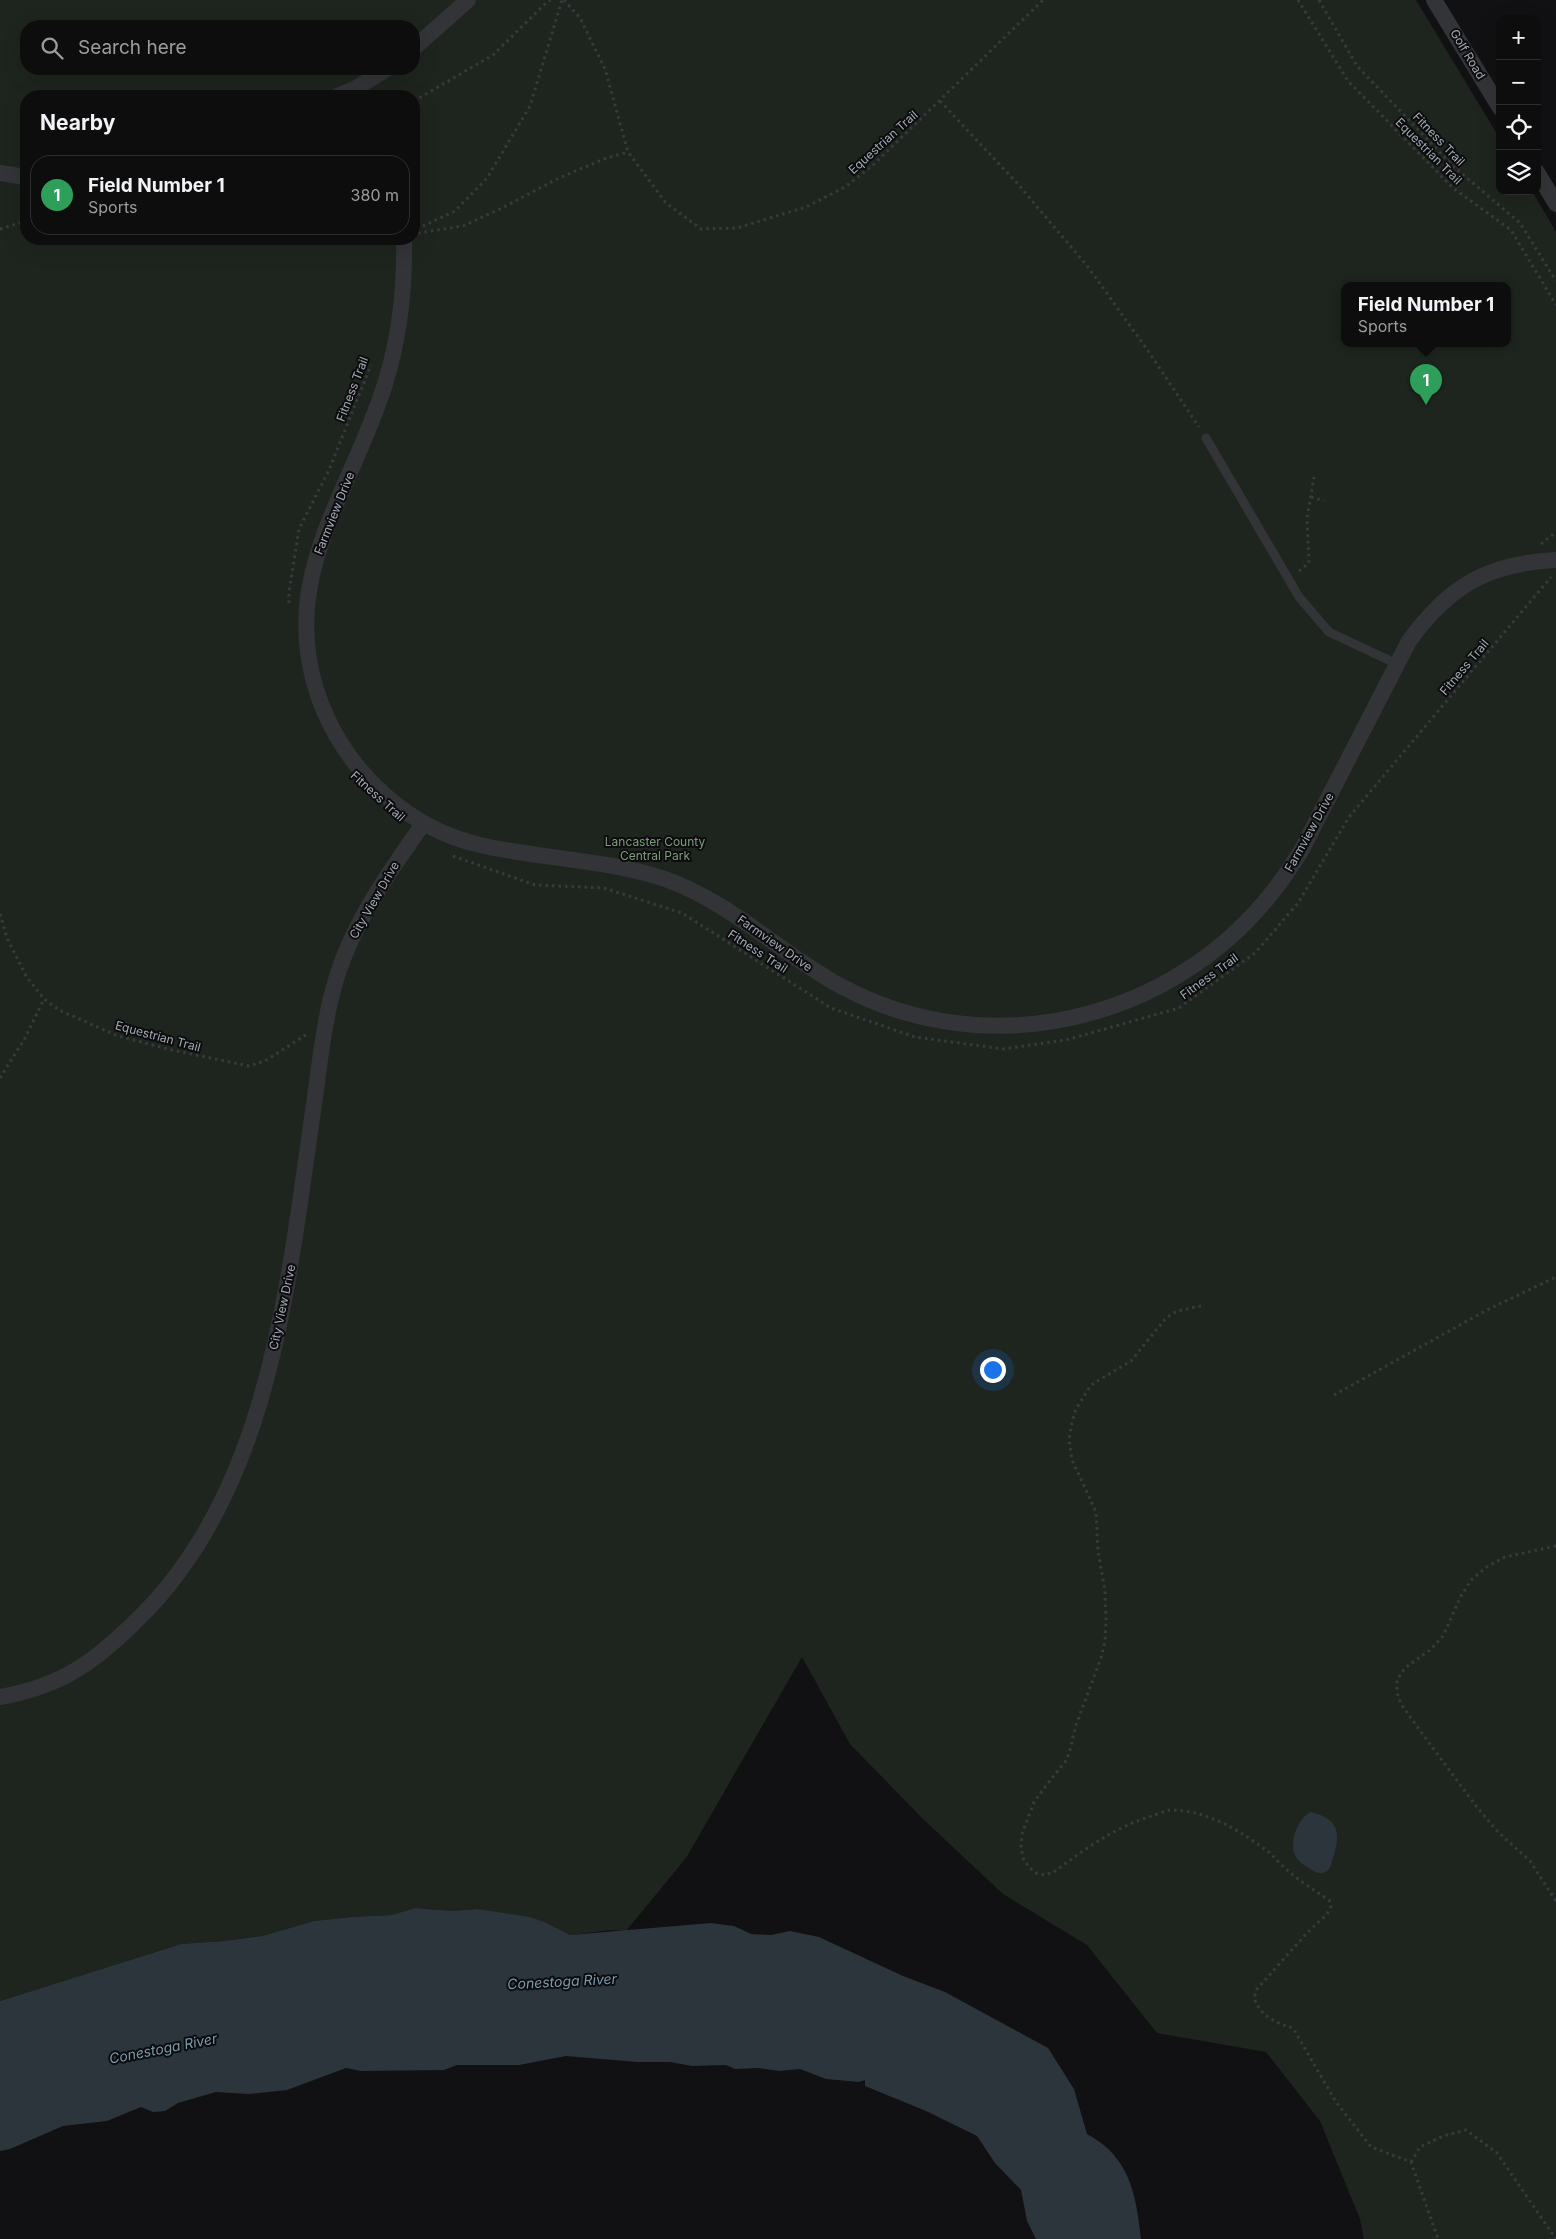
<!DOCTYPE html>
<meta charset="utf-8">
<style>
:root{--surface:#0d0d0e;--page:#1b1b1c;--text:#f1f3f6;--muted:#9a9c9e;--line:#2d2d2e;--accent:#ea580c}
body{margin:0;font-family:Inter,sans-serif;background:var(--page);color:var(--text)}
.controls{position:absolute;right:15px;top:15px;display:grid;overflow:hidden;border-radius:10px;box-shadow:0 5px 20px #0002}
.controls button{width:45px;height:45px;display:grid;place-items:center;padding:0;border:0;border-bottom:1px solid var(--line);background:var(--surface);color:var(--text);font:25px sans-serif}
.you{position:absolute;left:992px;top:1369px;width:18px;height:18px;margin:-12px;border:4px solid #fff;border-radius:50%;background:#1a73e8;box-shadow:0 0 0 8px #1a73e833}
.badge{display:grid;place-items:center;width:32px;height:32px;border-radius:50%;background:var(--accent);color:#fff;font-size:16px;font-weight:700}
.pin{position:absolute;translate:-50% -41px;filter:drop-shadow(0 1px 2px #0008)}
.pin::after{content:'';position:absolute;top:26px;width:18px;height:15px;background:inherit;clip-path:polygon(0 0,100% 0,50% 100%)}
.popup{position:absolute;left:1341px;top:282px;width:170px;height:65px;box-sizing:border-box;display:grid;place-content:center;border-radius:10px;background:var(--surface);filter:drop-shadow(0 1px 4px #0005);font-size:16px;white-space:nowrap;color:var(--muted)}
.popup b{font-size:19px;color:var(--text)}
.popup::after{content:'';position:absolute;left:50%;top:100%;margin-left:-10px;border:10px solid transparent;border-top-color:var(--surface)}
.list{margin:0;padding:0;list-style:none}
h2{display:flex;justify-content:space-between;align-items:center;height:65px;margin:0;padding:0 20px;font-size:21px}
h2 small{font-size:16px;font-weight:400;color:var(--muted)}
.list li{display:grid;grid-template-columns:32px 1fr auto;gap:15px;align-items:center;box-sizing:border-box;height:80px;margin:0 10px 10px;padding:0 10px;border:1px solid var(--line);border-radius:20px}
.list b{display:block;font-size:19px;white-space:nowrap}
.list p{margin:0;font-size:16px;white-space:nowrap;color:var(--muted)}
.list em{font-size:16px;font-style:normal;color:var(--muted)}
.icon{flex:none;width:28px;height:28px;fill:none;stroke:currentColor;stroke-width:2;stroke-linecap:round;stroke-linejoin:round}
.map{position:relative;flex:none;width:1556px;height:2239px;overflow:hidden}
.search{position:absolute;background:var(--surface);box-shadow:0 5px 20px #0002;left:20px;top:20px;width:400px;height:55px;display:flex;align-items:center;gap:12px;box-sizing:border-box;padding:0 18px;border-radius:20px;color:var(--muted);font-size:19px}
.panel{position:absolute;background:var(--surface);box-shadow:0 5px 20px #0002;left:20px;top:90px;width:400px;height:155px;border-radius:20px}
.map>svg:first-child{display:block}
.green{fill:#1e251e;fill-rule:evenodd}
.water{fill:#2b353b}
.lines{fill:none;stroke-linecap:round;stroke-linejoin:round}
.path{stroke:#383b3e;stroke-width:3;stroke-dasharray:2.5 4;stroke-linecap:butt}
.lane{stroke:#323437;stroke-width:9}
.street{stroke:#323437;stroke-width:16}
.labels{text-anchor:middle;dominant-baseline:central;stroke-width:4;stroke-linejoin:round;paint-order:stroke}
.street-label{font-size:12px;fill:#a3aab3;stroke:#0c0c0e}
.park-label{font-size:12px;fill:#7c9e7a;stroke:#0c0c0e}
.water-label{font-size:14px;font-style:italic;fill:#7a9bae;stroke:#0c0c0e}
</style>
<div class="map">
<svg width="1556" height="2239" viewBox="0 0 1556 2239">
<rect width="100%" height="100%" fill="#111113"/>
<path class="green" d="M 0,0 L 1416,0 L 1500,139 L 1500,191 L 1532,191 L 1556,232 L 1556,2239 L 1364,2239 L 1360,2219 L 1320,2121 L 1266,2052 L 1157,2033 L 1087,1945 L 1003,1894 L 923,1819 L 850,1744 L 802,1657 L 686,1858 L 626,1931 L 611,1930 L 570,1935 L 547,1923 L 477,1909 L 453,1911 L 415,1908 L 392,1915 L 351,1917 L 314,1921 L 262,1936 L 224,1941 L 181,1944 L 0,2001 ZM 26,26 L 414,26 L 414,69 L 26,69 ZM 26,96 L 414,96 L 414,239 L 26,239 ZM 1345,286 L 1507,286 L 1507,344 L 1345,344 Z"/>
<path class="water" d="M 1311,1812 C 1339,1819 1341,1833 1333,1858 C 1331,1865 1330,1871 1323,1873 C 1318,1874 1313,1871 1309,1868 C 1303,1865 1298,1861 1295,1855 C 1289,1842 1298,1817 1311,1812 Z
M 415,1908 L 453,1911 L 477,1909 L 530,1917 L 547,1923 L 570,1935 L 711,1923 L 734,1926 L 751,1934 L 771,1935 L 790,1931 L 819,1937 L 903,1976 L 945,1992 L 1048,2048 L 1074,2089 L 1087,2134 C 1130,2157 1136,2194 1141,2239 L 1036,2239 L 1027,2221 L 1021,2190 L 995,2163 L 977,2136 L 926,2111 L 865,2086 L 865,2080 L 859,2082 L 826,2079 L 800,2069 L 779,2071 L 758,2068 L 735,2069 L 726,2065 L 692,2066 L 670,2062 L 637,2062 L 566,2056 L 519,2065 L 457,2065 L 444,2070 L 361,2071 L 346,2068 L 287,2090 L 248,2094 L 216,2092 L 178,2103 L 165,2111 L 153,2112 L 141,2107 L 107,2121 L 63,2126 L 10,2149 L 0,2151 L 0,2001 L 181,1944 L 224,1941 L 262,1936 L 314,1921 L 351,1917 L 392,1915 Z"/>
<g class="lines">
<path class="path" d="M 564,0 L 580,18 L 605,69 L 628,152 L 666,203 L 701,229 L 737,228 L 806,207 L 845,187 L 872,166 L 1043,0
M 1298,0 L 1348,81 L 1453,188 L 1511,230 L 1556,305
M 1319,0 L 1357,66 L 1454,167 L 1520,223 L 1556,281
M 414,101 L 493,55 L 548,1 L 551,0
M 940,101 L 1017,183 L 1088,267 L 1146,348 L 1199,427
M 0,229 L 26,221
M 417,229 L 455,211 L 487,178 L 530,106 L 562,0
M 418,233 L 463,226 L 502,208 L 559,178 L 604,159 L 628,152
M 1311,497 L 1324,501
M 1541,544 L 1556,532
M 1299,571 L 1309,563 L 1307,518 L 1314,477
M 289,603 L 289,592 L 299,529 L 329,470 L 371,365
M 453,856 L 535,885 L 604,888 L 682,913 L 831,1008 L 915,1037 L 1003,1049 L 1066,1040 L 1179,1008 L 1255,953 L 1298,903 L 1349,817 L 1551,577
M 0,914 L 7,938 L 26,976 L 44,999 L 59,1010 L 118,1036 L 172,1050 L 249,1066 L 265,1061 L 307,1034
M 0,1078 L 25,1038 L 44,999
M 1201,1306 L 1177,1311 L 1166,1318 L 1131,1361 L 1091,1385 L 1076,1409 L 1072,1422 L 1069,1440 L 1072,1460 L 1096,1512 L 1098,1551 L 1105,1591 L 1106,1622 L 1105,1641 L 1101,1658 L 1076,1725 L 1069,1754 L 1065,1762 L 1048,1783 L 1034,1802 L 1022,1834 L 1021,1847 L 1023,1858 L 1029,1867 L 1036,1873 L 1044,1875 L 1054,1872 C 1085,1849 1115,1827 1152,1816 C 1158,1814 1164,1811 1170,1810 C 1208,1810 1241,1831 1270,1853 C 1275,1858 1280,1864 1286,1869 C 1299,1881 1314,1890 1329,1900 L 1331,1906 L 1327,1914 L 1306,1934 L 1257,1989 L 1254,1998 C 1260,2016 1276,2023 1293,2028 L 1336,2102 L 1371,2147 L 1411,2162 L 1438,2239
M 1334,1395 L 1487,1310 L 1556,1277
M 1556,1546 L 1505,1557 L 1488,1566 L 1471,1580 L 1461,1596 L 1443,1636 L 1430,1650 L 1405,1668 L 1397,1680 L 1397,1692 L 1401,1704 L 1421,1732 L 1476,1806 L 1498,1832 L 1530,1861 L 1556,1901
M 1411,2162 L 1420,2147 L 1443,2136 L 1466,2130 L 1497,2153 L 1556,2239"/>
<path class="lane" d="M 1206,438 L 1299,597 L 1329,632 L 1397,664"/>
<path class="street" d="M 1434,0 L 1500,108
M 414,48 L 468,0
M 337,96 L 356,88 L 387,69
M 1537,172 L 1556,204
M 0,173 L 26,177
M 404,239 C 405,289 400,336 385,384 C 349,499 271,584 324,711 C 352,776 410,829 480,845 C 541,859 605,859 665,879 C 730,902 779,952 839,985 C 975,1060 1146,1028 1252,916 C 1271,896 1287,874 1301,851 L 1409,641 C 1449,586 1488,563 1556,560
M 0,1697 C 63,1686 96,1661 140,1617 C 270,1489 288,1283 313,1111 C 319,1072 322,1032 332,994 C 344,944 371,899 400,857 C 408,845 416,835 423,823"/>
</g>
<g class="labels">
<g class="street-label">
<text transform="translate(1468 54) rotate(59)">Golf Road</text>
<text transform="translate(1439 139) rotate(46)">Fitness Trail</text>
<text transform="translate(883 142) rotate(-42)">Equestrian Trail</text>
<text transform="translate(1429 151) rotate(45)">Equestrian Trail</text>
<text transform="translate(352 389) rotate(-69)">Fitness Trail</text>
<text transform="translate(334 513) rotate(-68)">Farmview Drive</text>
<text transform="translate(1464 667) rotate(-50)">Fitness Trail</text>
<text transform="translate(378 796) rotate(42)">Fitness Trail</text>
<text transform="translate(1309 832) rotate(-61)">Farmview Drive</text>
<text transform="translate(374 900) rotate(-60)">City View Drive</text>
<text transform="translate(775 943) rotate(35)">Farmview Drive</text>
<text transform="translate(758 951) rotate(33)">Fitness Trail</text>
<text transform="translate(1209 976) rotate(-36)">Fitness Trail</text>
<text transform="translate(158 1036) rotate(15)">Equestrian Trail</text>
<text transform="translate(282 1307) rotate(-78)">City View Drive</text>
</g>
<g class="park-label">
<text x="655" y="841">Lancaster County<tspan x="655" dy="14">Central Park</tspan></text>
</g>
<g class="water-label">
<text transform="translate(562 1981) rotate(-3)">Conestoga River</text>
<text transform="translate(163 2048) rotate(-11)">Conestoga River</text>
</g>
</g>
</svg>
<div class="controls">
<button>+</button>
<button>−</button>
<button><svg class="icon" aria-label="locate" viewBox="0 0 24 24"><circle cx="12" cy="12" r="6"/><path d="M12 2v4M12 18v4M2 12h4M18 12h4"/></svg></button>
<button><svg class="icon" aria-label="layers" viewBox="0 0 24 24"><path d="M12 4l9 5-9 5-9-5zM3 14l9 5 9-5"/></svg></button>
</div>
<div class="you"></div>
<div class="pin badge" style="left:1426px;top:405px;background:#2e9e5b">1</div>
<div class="popup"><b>Field Number 1</b>Sports</div>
<div class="search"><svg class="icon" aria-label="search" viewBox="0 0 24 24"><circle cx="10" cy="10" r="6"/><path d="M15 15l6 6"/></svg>Search here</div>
<section class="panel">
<h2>Nearby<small></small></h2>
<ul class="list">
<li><span class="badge" style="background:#2e9e5b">1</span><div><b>Field Number 1</b><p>Sports</p></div><em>380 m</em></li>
</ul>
</section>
</div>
